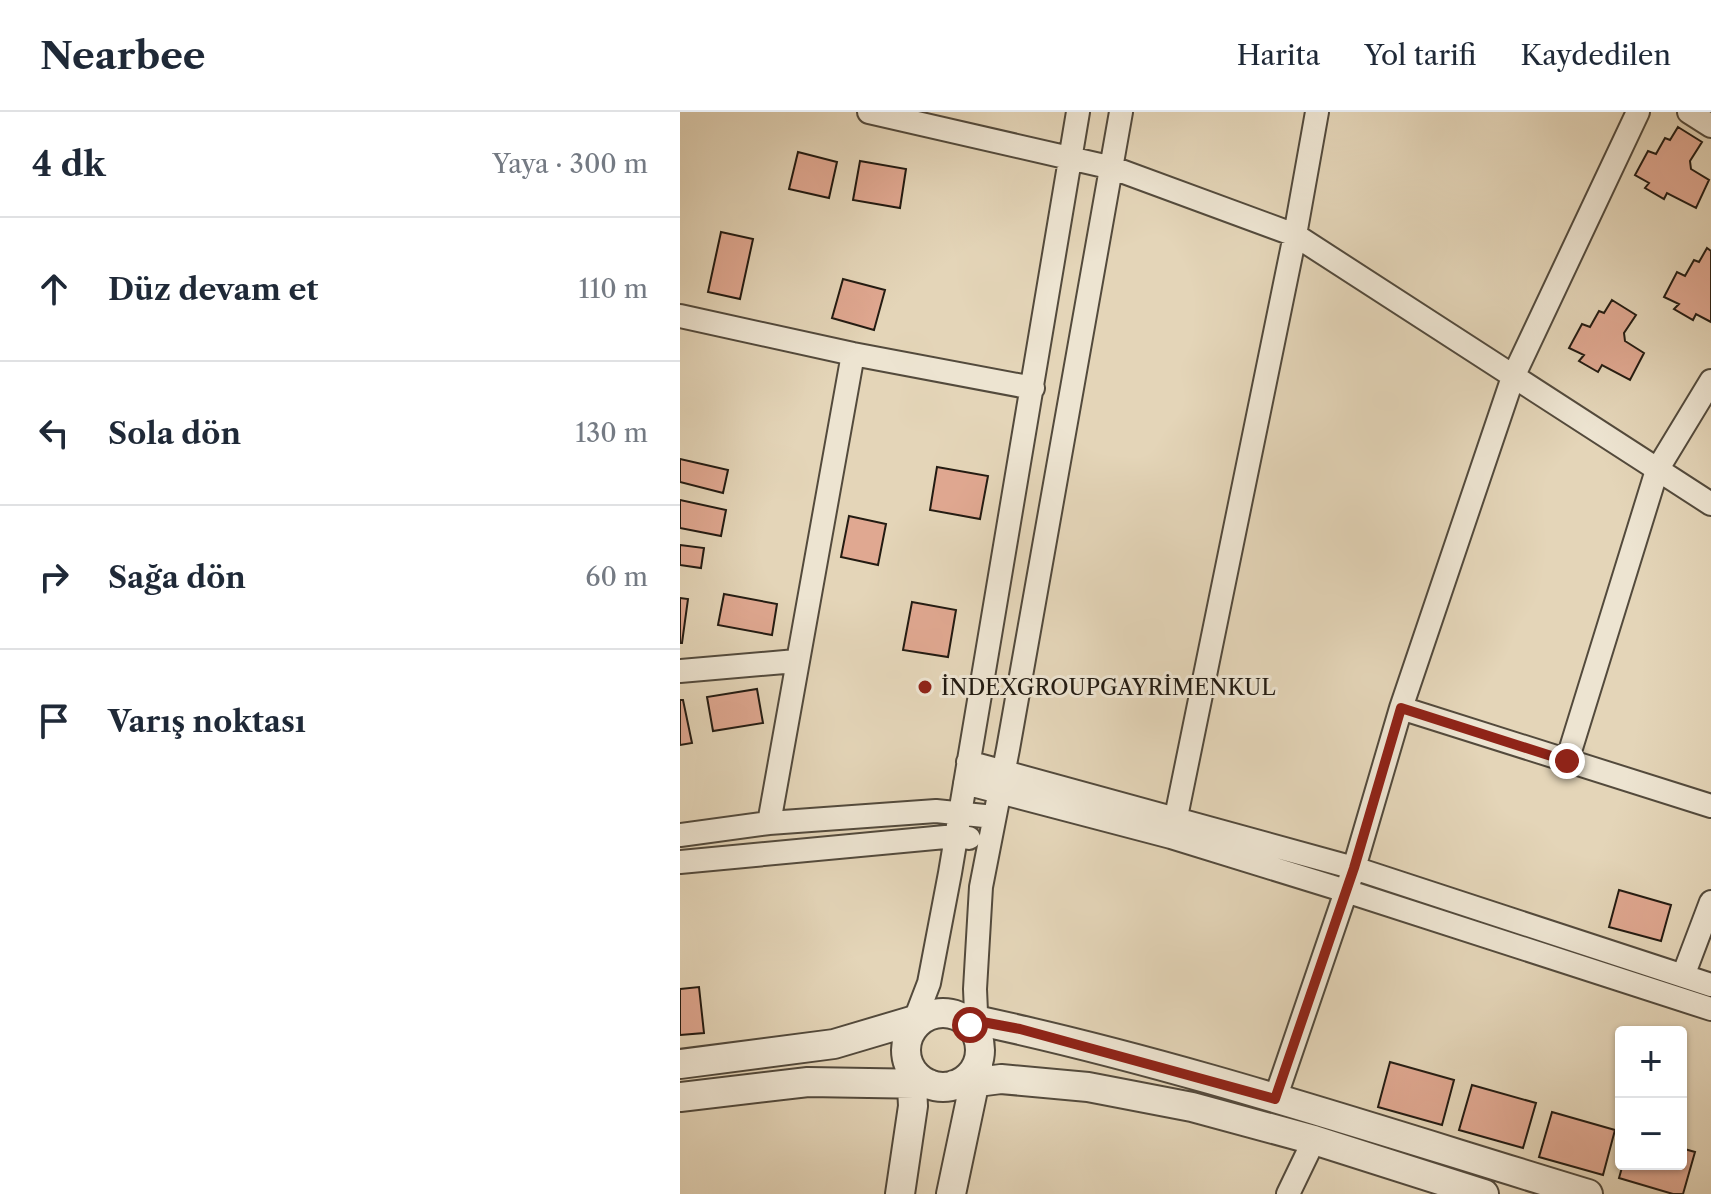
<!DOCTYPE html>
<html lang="tr">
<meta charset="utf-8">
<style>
:root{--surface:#fff;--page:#f2f2f3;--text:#1f2937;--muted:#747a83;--line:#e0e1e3}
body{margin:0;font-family:"Libre Caslon Text",serif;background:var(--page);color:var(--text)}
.controls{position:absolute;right:24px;bottom:24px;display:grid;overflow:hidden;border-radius:8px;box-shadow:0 2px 6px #0004}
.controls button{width:72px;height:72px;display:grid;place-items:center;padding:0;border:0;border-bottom:2px solid var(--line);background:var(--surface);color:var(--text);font:40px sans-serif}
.stop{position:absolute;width:24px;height:24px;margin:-18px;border:6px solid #8f2418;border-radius:50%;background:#fff}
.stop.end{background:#8f2418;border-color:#fff;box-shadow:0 2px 8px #0008}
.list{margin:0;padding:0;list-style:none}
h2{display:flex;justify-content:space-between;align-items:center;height:104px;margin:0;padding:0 32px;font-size:34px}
h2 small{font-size:26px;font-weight:400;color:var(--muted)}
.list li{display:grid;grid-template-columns:52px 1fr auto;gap:24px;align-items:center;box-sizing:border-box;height:144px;padding:0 32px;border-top:2px solid var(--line)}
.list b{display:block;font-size:30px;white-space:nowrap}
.list em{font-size:26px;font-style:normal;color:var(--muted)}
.icon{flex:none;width:44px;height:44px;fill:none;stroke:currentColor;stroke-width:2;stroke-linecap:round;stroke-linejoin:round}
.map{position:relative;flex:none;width:1031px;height:1082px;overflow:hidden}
header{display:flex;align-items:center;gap:48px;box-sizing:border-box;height:112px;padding:0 40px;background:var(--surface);border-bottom:2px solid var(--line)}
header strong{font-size:38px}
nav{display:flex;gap:44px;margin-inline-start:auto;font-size:28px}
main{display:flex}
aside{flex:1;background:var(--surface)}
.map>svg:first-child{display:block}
.building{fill:#e0a891;stroke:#231b12;stroke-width:2}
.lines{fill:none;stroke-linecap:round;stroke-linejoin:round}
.minor-casing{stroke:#534a3c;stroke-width:26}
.tertiary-casing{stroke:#534a3c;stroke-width:32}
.minor{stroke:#ede4d1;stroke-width:22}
.tertiary{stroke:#ede4d1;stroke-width:28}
.route{stroke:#8f2418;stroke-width:10}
.poi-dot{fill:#8f2418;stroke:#ede4d1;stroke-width:3}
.labels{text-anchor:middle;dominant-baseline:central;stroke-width:6;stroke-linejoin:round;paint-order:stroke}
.poi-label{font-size:22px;fill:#231b12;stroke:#ede4d1;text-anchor:start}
</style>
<header>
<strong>Nearbee</strong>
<nav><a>Harita</a><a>Yol tarifi</a><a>Kaydedilen</a></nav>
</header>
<main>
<aside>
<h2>4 dk<small>Yaya · 300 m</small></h2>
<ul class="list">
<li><svg class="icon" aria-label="ahead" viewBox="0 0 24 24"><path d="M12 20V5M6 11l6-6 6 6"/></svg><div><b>Düz devam et</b></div><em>110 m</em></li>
<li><svg class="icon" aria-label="left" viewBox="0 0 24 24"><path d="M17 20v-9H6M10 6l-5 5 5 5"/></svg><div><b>Sola dön</b></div><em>130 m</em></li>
<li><svg class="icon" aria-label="right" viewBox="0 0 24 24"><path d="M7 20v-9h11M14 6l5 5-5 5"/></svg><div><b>Sağa dön</b></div><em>60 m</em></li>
<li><svg class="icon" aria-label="arrive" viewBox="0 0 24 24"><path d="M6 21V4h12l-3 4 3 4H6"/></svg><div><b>Varış noktası</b></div></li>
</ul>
</aside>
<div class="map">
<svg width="1031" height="1082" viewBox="0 0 1031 1082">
<rect width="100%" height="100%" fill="#e4d5b8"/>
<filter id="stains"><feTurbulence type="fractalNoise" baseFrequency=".0025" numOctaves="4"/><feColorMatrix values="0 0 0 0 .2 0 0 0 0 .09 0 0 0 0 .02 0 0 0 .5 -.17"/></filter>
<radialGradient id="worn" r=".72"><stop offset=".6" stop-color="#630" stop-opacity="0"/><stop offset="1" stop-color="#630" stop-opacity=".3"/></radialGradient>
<path class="building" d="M 998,15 L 1022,30 L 1010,49 L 1011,57 L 1029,68 L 1016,96 L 987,81 L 984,87 L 965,76 L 969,71 L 955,63 L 968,39 L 976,42 L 985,26 L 990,28 Z
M 118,40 L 157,50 L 149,86 L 109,77 Z
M 180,49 L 226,57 L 220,96 L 173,88 Z
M 41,120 L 73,127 L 60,187 L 28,180 Z
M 1027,136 L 1031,139 L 1031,210 L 1016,202 L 1013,208 L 994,197 L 999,192 L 984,185 L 997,160 L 1005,164 L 1014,148 L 1019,150 Z
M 163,167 L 205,178 L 194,218 L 152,206 Z
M 932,188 L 956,203 L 944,221 L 945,229 L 964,241 L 950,268 L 922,253 L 918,260 L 899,249 L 904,243 L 889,236 L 902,212 L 910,215 L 919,199 L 924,201 Z
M 0,347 L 48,358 L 43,381 L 0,370 Z
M 257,355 L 308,364 L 300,407 L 250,398 Z
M 0,388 L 46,398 L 41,424 L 0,416 Z
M 169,404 L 206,412 L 198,453 L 161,445 Z
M 0,433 L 24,436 L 21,456 L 0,453 Z
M 44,482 L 97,492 L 92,523 L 38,513 Z
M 0,486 L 8,487 L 2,531 L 0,531 Z
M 232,490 L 276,498 L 268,545 L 223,538 Z
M 77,577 L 83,611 L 33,619 L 27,585 Z
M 0,588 L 3,588 L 12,631 L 0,633 Z
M 939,778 L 991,793 L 981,829 L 929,815 Z
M 19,875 L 24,921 L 0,923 L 0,877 Z
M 710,950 L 774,968 L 762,1013 L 698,995 Z
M 792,973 L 856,991 L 843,1036 L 779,1018 Z
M 872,1000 L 935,1018 L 923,1063 L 859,1045 Z
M 1001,1036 L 1015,1040 L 1003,1082 L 993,1082 L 939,1066 L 943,1052 L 1001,1052 Z"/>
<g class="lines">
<g class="minor-casing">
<path id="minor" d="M 189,0 L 433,56 L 615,123 L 1031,392
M 1009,0 L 1031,14
M 0,204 L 173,242 L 353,276
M 0,559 L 116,549
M 721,596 L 1031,694
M 887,649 L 977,358 L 1031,269
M 288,650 L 674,756 L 1031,873
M 285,671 L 491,725 L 666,779 L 1031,897
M 496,705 L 615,123 L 637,0
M 89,711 L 173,242
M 0,723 L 89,711 L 256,699 L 314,705
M 0,750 L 276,724 L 289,726
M 1003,864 L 1031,790
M 231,918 L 249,871 L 270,761 L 398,0
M 297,923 L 295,877 L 301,775 L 328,637 L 441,0
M 595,987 L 674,756 L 721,596 L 833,265 L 958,0
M 608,1082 L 634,1028"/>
</g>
<g class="tertiary-casing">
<path id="tertiary" d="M226 938a37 37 0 1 1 74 0a37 37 0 1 1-74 0Z
M 281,905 C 493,949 700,1019 908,1082
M 0,952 L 154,932 L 245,905
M 274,973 L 321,967 L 408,975 L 512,995 L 634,1028 L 804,1082
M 0,985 L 128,970 L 249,972
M 220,1082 L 233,994 L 231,957
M 271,1082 L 298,954"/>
</g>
<use href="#minor" class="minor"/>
<use href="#tertiary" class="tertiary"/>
</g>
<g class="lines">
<path class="route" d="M 290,913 L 297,923 L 297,909 L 340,917 L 595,987 L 674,756 L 721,596 L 887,649"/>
</g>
<circle class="poi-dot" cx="245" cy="575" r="8"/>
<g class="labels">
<g class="poi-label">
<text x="261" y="575">İNDEXGROUPGAYRİMENKUL</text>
</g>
</g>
<rect width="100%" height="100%" filter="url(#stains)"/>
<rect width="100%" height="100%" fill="url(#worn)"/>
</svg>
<div class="controls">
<button>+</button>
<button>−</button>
</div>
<div class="stop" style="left:290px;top:913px"></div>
<div class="stop end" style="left:887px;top:649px"></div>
</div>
</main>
